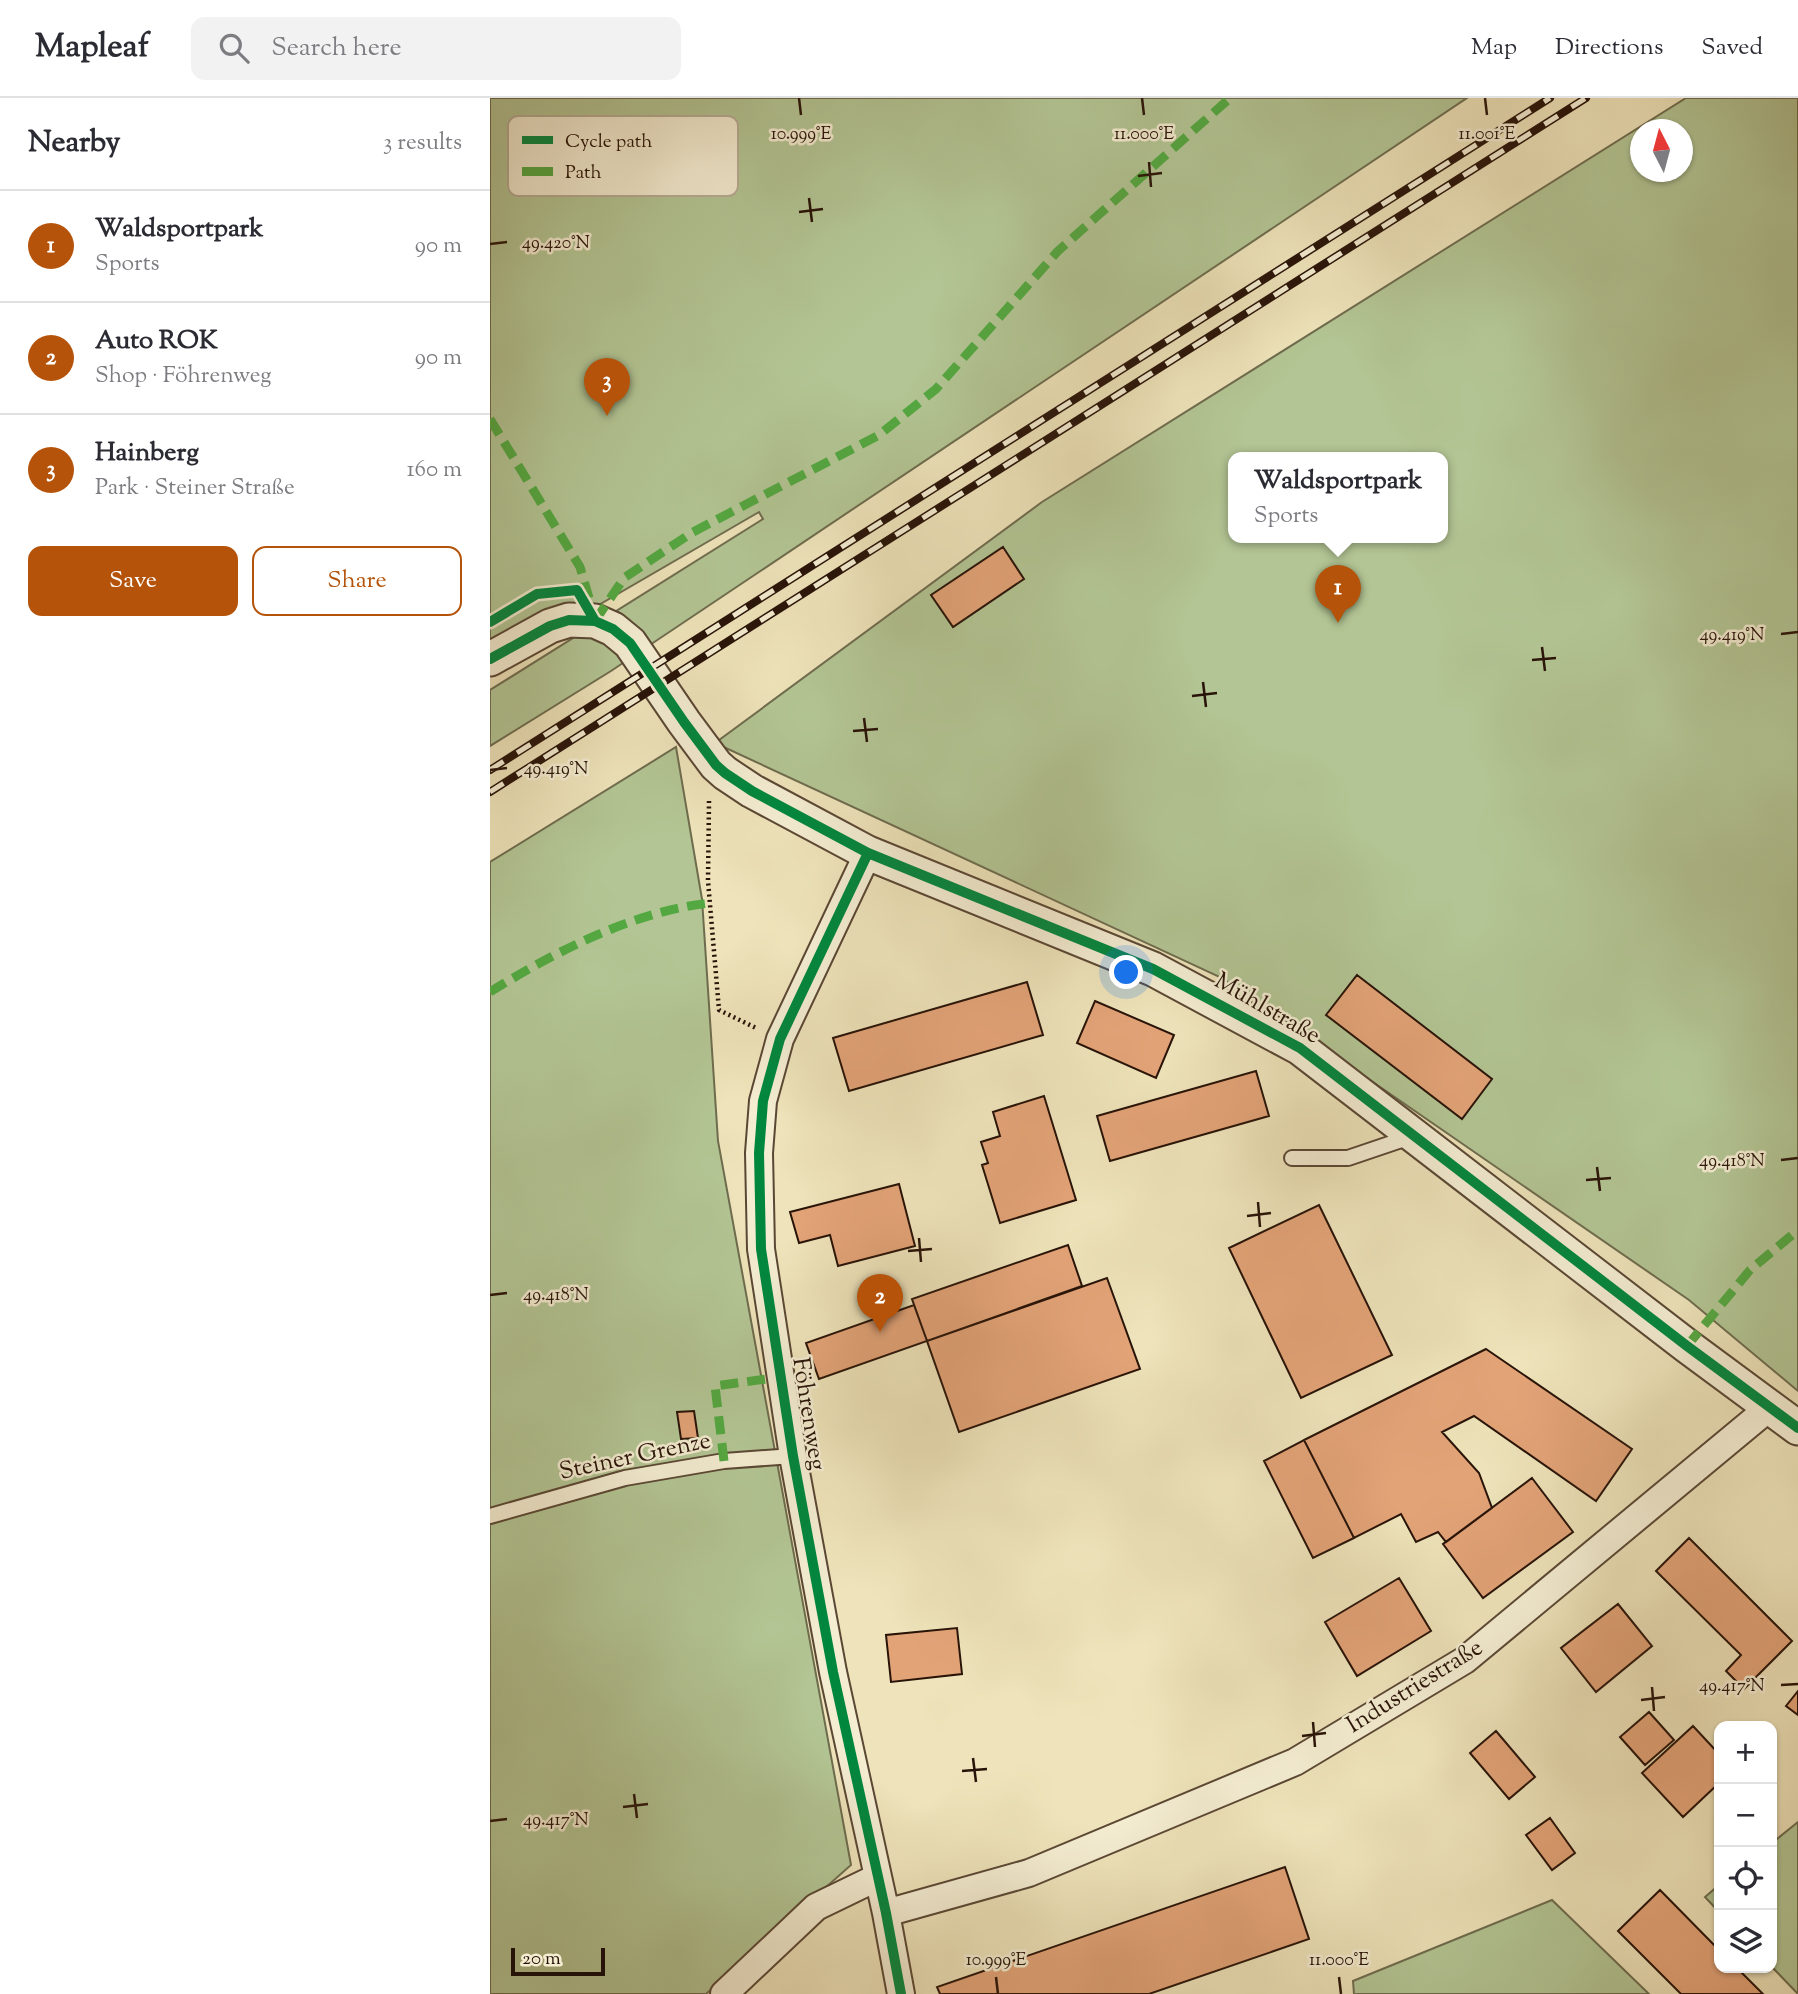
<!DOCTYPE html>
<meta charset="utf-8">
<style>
:root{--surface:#fff;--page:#f2f2f3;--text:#2b2b33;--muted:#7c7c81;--line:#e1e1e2;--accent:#b45309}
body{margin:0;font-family:"Sorts Mill Goudy",serif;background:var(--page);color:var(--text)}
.controls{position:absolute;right:21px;bottom:21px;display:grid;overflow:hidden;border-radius:14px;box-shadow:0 2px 5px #0004}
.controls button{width:63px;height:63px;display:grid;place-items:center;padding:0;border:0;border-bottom:2px solid var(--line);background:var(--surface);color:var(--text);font:35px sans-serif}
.compass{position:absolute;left:1140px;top:21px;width:63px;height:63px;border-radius:50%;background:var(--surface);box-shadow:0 2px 5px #0004;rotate:354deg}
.scale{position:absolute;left:21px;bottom:18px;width:94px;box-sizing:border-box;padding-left:7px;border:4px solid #281308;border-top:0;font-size:19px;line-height:24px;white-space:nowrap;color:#281308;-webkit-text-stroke:5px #f4edd2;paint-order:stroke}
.you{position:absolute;left:637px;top:875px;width:24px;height:24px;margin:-18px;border:5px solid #fff;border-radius:50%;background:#1a73e8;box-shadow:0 0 0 10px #1a73e833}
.badge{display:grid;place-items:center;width:46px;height:46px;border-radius:50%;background:var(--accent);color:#fff;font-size:23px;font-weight:700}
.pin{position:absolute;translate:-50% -58px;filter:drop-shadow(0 2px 4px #0008)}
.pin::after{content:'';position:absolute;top:37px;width:24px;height:21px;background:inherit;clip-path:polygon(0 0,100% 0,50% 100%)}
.popup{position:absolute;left:738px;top:354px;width:220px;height:91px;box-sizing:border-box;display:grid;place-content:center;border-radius:14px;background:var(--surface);filter:drop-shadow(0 2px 5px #0005);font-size:23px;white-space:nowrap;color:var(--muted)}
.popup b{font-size:26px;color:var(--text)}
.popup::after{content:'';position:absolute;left:50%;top:100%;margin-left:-14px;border:14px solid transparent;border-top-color:var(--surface)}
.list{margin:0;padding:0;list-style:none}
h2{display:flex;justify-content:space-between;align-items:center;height:91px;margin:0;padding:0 28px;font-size:30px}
h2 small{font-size:23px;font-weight:400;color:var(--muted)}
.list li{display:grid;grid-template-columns:46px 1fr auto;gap:21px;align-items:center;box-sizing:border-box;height:112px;padding:0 28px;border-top:2px solid var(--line)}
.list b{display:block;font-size:26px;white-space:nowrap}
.list p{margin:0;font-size:23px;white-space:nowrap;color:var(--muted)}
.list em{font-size:23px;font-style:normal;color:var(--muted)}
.actions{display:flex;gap:14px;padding:21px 28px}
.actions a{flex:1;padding:16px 0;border:2px solid var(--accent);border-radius:14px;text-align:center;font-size:24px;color:var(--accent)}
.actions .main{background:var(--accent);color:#fff}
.icon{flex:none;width:38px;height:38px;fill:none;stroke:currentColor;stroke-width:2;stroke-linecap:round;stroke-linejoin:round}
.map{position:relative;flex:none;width:1308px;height:1896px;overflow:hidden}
header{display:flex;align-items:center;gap:42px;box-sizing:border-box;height:98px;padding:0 35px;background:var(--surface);border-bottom:2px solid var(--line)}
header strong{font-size:33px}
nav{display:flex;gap:38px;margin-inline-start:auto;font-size:24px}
.search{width:490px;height:63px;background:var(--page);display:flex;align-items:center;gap:18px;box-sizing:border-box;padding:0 24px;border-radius:14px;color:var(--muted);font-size:26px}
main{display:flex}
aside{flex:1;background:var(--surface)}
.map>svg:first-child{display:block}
.green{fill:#b3c594;stroke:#6e6c4e;stroke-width:2;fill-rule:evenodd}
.building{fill:#e2a377;stroke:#281308;stroke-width:2}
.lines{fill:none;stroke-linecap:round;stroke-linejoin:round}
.service-casing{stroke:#5a4734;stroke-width:18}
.minor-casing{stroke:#5a4734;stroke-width:30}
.tertiary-casing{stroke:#5a4734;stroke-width:37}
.path{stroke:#281308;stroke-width:4.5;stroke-dasharray:2 3.5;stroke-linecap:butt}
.service{stroke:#f4edd2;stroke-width:14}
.minor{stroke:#f4edd2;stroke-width:26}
.tertiary{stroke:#f4edd2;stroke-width:33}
.rail-casing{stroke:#281308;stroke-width:8}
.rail{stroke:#f4edd2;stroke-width:5;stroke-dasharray:16;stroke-linecap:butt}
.quiet{stroke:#53a841;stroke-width:9;stroke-dasharray:18 9;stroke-linecap:butt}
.cycleway-casing{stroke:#f4edd2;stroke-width:15}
.cycleway{stroke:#00873e;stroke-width:10}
.ticks{fill:none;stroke:#281308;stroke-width:2.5}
.labels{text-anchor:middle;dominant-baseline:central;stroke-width:5;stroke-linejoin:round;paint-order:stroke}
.street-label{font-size:24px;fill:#281308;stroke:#f4edd2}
.key{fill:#f4edd2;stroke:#b7ac95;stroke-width:2}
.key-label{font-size:19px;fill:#281308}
.ticks-label{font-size:18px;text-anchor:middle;fill:#281308;stroke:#f4edd2;stroke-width:5;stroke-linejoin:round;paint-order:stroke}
</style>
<header>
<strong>Mapleaf</strong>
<div class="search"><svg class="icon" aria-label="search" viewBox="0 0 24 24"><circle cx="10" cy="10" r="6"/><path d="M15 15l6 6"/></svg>Search here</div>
<nav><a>Map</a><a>Directions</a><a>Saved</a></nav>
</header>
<main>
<aside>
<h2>Nearby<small>3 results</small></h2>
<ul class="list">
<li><span class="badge">1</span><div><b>Waldsportpark</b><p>Sports</p></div><em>90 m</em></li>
<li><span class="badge">2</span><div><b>Auto ROK</b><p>Shop · Föhrenweg</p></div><em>90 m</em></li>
<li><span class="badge">3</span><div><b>Hainberg</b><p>Park · Steiner Straße</p></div><em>160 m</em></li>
</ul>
<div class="actions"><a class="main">Save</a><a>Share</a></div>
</aside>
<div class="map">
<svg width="1308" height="1896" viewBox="0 0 1308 1896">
<rect width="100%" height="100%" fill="#eee3ba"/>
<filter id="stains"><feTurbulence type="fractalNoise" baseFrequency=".00286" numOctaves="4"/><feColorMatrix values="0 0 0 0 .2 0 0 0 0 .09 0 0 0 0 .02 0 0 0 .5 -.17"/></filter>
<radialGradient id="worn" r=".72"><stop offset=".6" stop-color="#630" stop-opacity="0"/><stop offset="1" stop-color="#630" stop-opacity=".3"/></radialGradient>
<path class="green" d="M 0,0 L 977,0 L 121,573 L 0,648 L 0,592 L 273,421 L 269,414 L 0,570 Z
M 1196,0 L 1308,0 L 1308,1293 L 1199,1202 L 732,880 L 225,645 L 552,404 ZM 1150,32 L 1192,32 L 1192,74 L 1150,74 ZM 743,359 L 953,359 L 953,439 L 743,439 Z
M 186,649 L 212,801 L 228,1043 L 361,1767 L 216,1896 L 0,1896 L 0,764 Z
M 1308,1724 L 1308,1896 L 1282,1869 L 1282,1745 Z
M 1229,1787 L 1229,1814 L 1215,1799 Z
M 1062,1802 L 1159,1896 L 864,1896 L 863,1883 Z"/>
<path class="building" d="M 513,449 L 534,481 L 463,529 L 441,497 Z
M 867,877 L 1002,981 L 972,1021 L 836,917 Z
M 537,884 L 553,937 L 359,993 L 343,940 Z
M 605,903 L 684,937 L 666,980 L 587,945 Z
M 766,973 L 779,1018 L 620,1063 L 607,1018 Z
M 554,998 L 586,1102 L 510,1125 L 492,1067 L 498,1065 L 491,1044 L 510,1038 L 503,1014 Z
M 409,1086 L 425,1148 L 348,1168 L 340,1137 L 309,1145 L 300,1114 Z
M 829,1107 L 902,1257 L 811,1300 L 739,1150 Z
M 578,1147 L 592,1188 L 437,1243 L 422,1201 Z
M 617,1180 L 650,1271 L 469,1334 L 437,1243 Z
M 424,1207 L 437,1243 L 329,1281 L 316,1245 Z
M 996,1251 L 1142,1351 L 1106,1403 L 984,1318 L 952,1334 L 989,1375 L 1002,1410 L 956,1444 L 948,1434 L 926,1444 L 911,1416 L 864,1440 L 814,1342 Z
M 204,1313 L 208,1340 L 191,1341 L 187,1314 Z
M 814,1342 L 864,1440 L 823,1460 L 774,1363 Z
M 1042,1380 L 1083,1434 L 993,1500 L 953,1446 Z
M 1199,1440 L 1302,1543 L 1254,1591 L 1236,1573 L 1251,1557 L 1166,1473 Z
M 909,1480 L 941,1533 L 867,1578 L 835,1524 Z
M 1128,1506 L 1162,1548 L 1106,1594 L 1071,1550 Z
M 467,1530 L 472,1576 L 401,1584 L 396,1537 Z
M 1308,1593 L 1308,1617 L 1296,1608 Z
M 1159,1614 L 1184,1642 L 1155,1667 L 1130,1639 Z
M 1203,1628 L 1229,1656 L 1229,1685 L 1193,1719 L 1152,1675 Z
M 1006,1633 L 1045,1679 L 1019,1701 L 980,1655 Z
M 1060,1720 L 1085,1755 L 1062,1772 L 1036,1737 Z
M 795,1769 L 819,1841 L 659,1896 L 450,1896 L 447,1889 Z
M 1170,1792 L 1229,1852 L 1229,1870 L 1247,1870 L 1273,1896 L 1191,1896 L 1128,1833 Z"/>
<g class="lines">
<g class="service-casing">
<path id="service" d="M 802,1060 L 858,1060 L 923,1038
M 0,1418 L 135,1380 L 234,1363 L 303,1358"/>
</g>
<g class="minor-casing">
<path id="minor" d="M 378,755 L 290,941 L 273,1003 L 269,1055 L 271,1151 L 303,1358 L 343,1574 L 396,1815 L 411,1896
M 396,1815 L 539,1775 L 805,1664 L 975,1562 L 1280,1309
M 234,1896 L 326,1809 L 388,1779"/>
</g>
<g class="tertiary-casing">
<path id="tertiary" d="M 0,561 L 60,528 L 79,522 L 105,523 L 123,531 L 140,545 L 194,624 L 226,667 L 235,675 L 262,693 L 378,755 L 663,871 L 810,950 L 1197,1248 L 1308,1330"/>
</g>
<path class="path" d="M 219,703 L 218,783 L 229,912 L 266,930"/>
<use href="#service" class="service"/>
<use href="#minor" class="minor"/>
<use href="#tertiary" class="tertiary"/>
<g class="rail-casing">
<path id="rail" d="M 0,672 L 1060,0
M 0,694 L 1096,0"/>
</g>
<use href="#rail" class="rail"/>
<path class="quiet" d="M 0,321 L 90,469 L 99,500
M 105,523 L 134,480 L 203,434 L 389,337 L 446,291 L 568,153 L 740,0
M 0,894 C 64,854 145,813 220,805
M 1197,1248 L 1260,1172 L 1308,1132
M 234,1363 L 225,1288 L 291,1279"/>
<g class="cycleway-casing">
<path id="cycleway" d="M 0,524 L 47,496 L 87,492 L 105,523
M 0,561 L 60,528 L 79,522 L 105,523 L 123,531 L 140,545 L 194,624 L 226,667 L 235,675 L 262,693 L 378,755 L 663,871 L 810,950 L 1197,1248 L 1308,1330
M 378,755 L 290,941 L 273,1003 L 269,1055 L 271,1151 L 303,1358 L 343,1574 L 396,1815 L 411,1896"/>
</g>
<use href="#cycleway" class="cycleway"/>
</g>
<path class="ticks" d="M 309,0 L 311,17M 652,0 L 654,17M 995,0 L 997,17M 659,64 L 661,89M 648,78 L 672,75M 319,100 L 322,124M 309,114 L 333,111M 0,146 L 17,144M 1291,536 L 1308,534M 1052,549 L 1055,573M 1042,562 L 1066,560M 713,584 L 716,609M 702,598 L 727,595M 374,620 L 377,644M 363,633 L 388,631M 0,672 L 17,670M 1291,1062 L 1308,1060M 1107,1069 L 1110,1093M 1096,1082 L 1121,1080M 768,1104 L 770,1129M 757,1118 L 781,1115M 429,1140 L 431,1164M 418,1153 L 442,1151M 0,1197 L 17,1195M 1291,1587 L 1308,1586M 1162,1589 L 1164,1613M 1151,1602 L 1175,1599M 823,1624 L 825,1649M 812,1638 L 836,1635M 483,1660 L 486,1684M 472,1673 L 497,1671M 144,1696 L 147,1720M 133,1709 L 158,1706M 0,1723 L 17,1721M 506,1879 L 508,1896M 849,1879 L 851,1896"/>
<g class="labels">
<g class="street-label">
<text transform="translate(777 911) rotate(30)">Mühlstraße</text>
<text transform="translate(318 1316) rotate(81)">Föhrenweg</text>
<text transform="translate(145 1359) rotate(-12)">Steiner Grenze</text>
<text transform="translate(925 1589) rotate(-32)">Industriestraße</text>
</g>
</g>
<rect x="18" y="18" width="230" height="80" rx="10" class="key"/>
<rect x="32" y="38" width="31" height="8" fill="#00873e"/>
<rect x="32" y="69" width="31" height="9" fill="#53a841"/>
<g class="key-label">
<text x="75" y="49">Cycle path</text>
<text x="75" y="80">Path</text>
</g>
<g class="ticks-label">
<text x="311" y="41">10.999°E</text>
<text x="654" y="41">11.000°E</text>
<text x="997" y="41">11.001°E</text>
<text x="66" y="150">49.420°N</text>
<text x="1242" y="542">49.419°N</text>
<text x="66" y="676">49.419°N</text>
<text x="1242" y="1068">49.418°N</text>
<text x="66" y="1202">49.418°N</text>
<text x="1242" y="1593">49.417°N</text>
<text x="66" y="1727">49.417°N</text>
<text x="506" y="1867">10.999°E</text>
<text x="849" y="1867">11.000°E</text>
</g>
<rect width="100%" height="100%" filter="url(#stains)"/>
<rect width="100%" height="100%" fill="url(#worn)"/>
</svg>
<div class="controls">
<button>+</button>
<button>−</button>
<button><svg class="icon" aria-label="locate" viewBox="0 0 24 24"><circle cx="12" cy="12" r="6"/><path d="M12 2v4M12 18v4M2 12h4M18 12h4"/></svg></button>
<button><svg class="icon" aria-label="layers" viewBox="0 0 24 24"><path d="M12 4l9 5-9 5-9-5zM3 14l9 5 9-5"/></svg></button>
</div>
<svg class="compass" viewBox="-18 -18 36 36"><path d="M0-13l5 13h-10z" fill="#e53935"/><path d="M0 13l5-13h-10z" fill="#7c7c81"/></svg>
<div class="scale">20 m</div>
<div class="you"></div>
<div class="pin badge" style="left:848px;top:525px">1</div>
<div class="popup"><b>Waldsportpark</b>Sports</div>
<div class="pin badge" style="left:390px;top:1234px">2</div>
<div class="pin badge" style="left:117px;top:318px">3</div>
</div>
</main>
